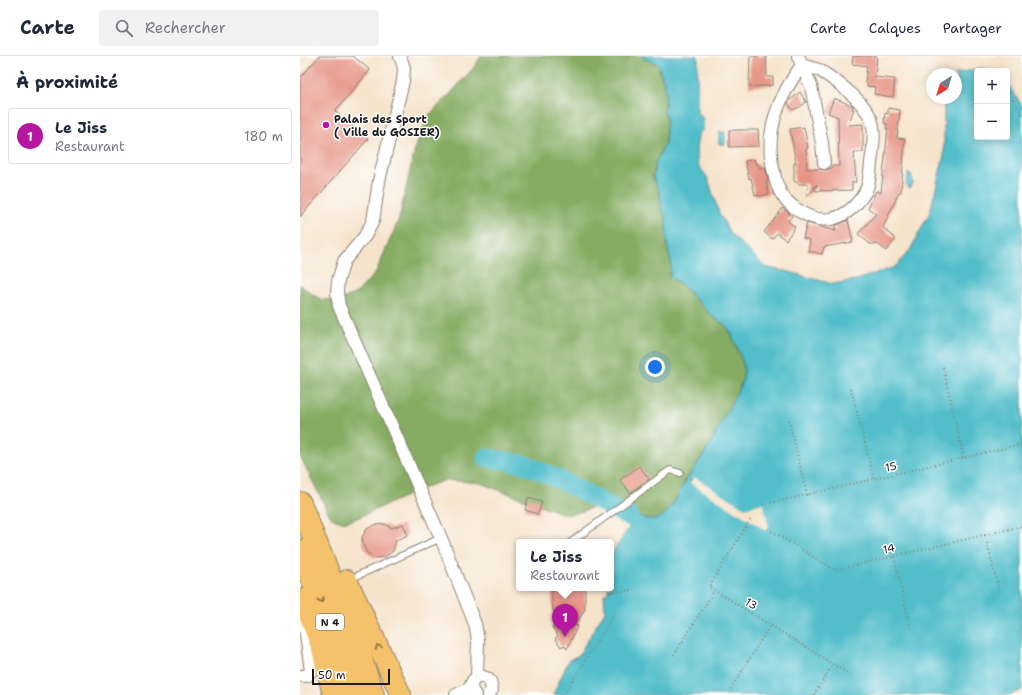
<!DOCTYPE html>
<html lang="fr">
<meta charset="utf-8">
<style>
:root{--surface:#fff;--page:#f2f2f3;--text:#1f2937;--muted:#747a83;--line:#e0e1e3;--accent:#b5179e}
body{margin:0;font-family:"Shantell Sans",sans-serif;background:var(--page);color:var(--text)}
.controls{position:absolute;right:12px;top:12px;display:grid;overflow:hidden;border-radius:4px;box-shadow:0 2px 10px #0003}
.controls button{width:36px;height:36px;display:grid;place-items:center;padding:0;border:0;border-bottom:1px solid var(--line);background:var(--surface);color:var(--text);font:20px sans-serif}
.compass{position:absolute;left:626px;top:12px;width:36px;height:36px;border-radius:50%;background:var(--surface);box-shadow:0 2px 10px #0003;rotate:218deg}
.scale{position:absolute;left:12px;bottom:10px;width:78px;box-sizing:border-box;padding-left:4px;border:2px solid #1c1c1c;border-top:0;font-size:11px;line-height:14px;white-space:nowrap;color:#1c1c1c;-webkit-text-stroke:3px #fff;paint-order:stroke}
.you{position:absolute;left:355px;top:311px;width:14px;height:14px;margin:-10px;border:3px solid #fff;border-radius:50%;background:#1a73e8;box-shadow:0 0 0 6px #1a73e833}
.badge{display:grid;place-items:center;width:26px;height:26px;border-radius:50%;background:var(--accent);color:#fff;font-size:13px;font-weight:700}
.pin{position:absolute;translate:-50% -33px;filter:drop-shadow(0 1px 2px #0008)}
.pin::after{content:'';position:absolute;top:21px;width:14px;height:12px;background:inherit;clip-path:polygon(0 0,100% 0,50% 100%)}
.popup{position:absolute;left:216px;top:483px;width:98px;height:52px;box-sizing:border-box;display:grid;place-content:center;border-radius:4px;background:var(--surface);filter:drop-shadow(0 1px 3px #0005);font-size:13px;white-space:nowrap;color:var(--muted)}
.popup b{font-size:15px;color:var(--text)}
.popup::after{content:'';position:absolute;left:50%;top:100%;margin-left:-8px;border:8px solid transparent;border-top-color:var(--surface)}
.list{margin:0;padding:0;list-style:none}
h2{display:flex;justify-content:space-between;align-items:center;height:52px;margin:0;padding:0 16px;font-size:17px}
h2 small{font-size:13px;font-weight:400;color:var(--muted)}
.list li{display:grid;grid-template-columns:26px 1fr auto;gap:12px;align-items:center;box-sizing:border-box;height:56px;margin:0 8px 8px;padding:0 8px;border:1px solid var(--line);border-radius:4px}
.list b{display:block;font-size:15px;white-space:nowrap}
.list p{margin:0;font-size:13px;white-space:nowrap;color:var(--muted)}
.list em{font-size:13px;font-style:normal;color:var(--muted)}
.icon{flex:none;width:22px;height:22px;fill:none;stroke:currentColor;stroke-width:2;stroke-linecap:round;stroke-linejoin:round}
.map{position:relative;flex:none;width:722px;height:639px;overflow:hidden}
header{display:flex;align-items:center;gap:24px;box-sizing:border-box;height:56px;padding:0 20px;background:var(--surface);border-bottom:1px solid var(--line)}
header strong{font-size:19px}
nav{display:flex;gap:22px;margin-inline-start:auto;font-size:14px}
.search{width:280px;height:36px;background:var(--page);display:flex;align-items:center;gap:10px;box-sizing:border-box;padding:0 14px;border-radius:4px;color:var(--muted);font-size:15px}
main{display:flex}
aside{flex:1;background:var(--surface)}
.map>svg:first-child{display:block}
.forest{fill:#85ac62;stroke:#50643f}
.water{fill:#51beca;stroke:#366d73}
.pier{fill:#f6e3cb}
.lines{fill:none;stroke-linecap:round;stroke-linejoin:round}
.river{stroke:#51beca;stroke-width:19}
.building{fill:#e79586}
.lane-casing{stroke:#898074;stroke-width:8}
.street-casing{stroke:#898074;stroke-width:14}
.primary-casing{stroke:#898074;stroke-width:22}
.highway-casing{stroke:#898074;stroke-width:24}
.path{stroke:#898074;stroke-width:2;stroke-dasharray:1 3;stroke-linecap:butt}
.lane{stroke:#fff;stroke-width:6}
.street{stroke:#fff;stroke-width:12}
.primary{stroke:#f4c26a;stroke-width:20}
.highway{stroke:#f4c26a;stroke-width:22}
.oneway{stroke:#886f43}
.poi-dot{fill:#b5179e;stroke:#fff;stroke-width:1.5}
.labels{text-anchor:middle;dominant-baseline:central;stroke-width:3;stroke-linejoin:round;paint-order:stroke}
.shield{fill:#fff;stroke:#606060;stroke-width:1}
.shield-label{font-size:10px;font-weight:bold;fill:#1c1c1c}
.poi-label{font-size:11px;font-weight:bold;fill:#1c1c1c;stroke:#fff;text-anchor:start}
.street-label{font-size:11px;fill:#1c1c1c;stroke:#fff}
</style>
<header>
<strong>Carte</strong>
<div class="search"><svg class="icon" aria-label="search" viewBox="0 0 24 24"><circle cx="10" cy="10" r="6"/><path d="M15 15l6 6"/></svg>Rechercher</div>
<nav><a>Carte</a><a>Calques</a><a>Partager</a></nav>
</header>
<main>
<aside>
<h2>À proximité<small></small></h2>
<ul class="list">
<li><span class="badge">1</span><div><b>Le Jiss</b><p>Restaurant</p></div><em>180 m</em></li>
</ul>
</aside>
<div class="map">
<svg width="722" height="639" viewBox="0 0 722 639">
<rect width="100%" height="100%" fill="#fff"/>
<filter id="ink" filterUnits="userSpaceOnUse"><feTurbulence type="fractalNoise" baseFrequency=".025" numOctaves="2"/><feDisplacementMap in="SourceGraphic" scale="8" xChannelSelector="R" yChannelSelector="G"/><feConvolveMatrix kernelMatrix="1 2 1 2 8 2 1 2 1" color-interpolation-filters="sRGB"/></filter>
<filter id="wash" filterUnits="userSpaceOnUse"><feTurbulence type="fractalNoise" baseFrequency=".012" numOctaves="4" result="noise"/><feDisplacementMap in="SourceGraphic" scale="16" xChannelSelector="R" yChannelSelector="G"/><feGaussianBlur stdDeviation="0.9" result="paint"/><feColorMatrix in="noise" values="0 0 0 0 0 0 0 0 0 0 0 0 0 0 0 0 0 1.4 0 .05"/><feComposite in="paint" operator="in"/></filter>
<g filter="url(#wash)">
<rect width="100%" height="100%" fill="#f6e3cb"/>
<path class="forest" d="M 181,0 L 342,0 L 343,2 L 358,8 L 364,27 L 366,41 L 364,55 L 367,63 L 365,88 L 356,105 L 353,121 L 360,137 L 361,150 L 366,161 L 367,189 L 371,206 L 370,222 L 380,227 L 412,260 L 424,268 L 430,275 L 442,304 L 444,315 L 442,326 L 409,391 L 386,424 L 372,450 L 364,459 L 356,463 L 347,463 L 334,458 L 313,446 L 306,446 L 283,455 L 267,459 L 180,427 L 146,424 L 128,430 L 55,463 C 44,466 40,468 30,460 L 0,400 L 0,229 L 15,240 L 23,244 L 45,242 L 58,236 L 76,216 L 99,163 L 115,93 L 129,59 L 150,38 L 175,10 Z"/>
<path class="water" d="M 342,0 L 398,0 L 397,57 L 403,62 L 403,73 L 398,79 L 396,94 L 398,108 L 408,123 L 419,157 L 430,177 L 465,211 L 489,216 L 533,228 L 556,224 L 595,211 L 610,194 L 630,156 L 644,99 L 644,42 L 656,42 L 656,18 L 655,18 L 681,12 L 689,15 L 677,15 L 677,81 L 707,81 L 707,26 L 722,50 L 722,634 L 709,639 L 253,639 L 269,604 L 279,599 L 305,555 L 304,538 L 308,537 L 308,532 L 311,532 L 311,499 L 329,472 L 329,467 L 327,464 L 334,458 L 347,463 L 356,463 L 364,459 L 372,450 L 386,424 L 409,391 L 442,326 L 444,315 L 442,304 L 430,275 L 424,268 L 412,260 L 380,227 L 370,222 L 371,206 L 367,189 L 366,161 L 361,150 L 360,137 L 353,121 L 356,105 L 365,88 L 367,63 L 364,55 L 366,40 L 364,27 L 358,8 L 343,2 Z
M 419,76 L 425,76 L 425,88 L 419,88 Z
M 608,117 L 611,118 L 613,128 L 609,132 L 606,129 Z"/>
<path class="pier" d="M 394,421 L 445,452 L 463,447 L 469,472 L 467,475 L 390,427 Z"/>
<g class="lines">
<path class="river" d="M 186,402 C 202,404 219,406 234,412 C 268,426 298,445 330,461"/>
</g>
<g id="blocks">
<path class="building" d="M 19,0 L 53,0 L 70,14 L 35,55 L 68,83 L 0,161 L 0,22 Z
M 450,0 L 466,0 L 467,21 L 473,21 L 473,29 L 449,31 Z
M 553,0 L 577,0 L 575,21 L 595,23 L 593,41 L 574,38 L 575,31 L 567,30 L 567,27 L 565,26 L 567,10 L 552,8 Z
M 500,36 L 506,46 L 500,51 L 493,54 L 488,48 L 489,45 Z
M 534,42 L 553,50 L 552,53 L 554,53 L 548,69 L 563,68 L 563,96 L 554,96 L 556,126 L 552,126 L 552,134 L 515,135 L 517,128 L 507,141 L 508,128 L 499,128 L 494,125 L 494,107 L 496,107 L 490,73 L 504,71 L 508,92 L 506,93 L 507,113 L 520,113 L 525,114 L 532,112 L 532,110 L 539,110 L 538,61 L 528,57 Z
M 588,52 L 600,54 L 597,82 L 605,83 L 601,136 L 599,136 L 583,172 L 596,183 L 586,195 L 578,188 L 570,188 L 558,178 L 576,158 L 568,152 L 576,135 L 581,137 L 588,73 L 586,73 L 587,68 L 584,67 L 585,57 L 588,58 Z
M 429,74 L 458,74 L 459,90 L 429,91 Z
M 454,103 L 456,109 L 458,108 L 460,112 L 465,111 L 468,125 L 466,126 L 469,138 L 458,140 L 458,139 L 455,139 L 451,122 L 449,123 L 445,105 Z
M 483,152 L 492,160 L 488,165 L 495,171 L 486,184 L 477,177 L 472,183 L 464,176 Z
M 548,164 L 553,186 L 524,191 L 522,198 L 508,195 L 510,184 L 503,182 L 507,167 L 536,175 L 535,170 Z
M 339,410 L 349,423 L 330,437 L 320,424 Z
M 228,442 L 242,446 L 238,458 L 225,454 Z
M 85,468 L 92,472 L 103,468 L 108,479 L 96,484 L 93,495 L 85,501 L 75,502 L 67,497 L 63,488 L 62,481 L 67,473 L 75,469 Z
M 251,532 L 285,532 L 285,553 L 275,570 L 278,569 L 267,593 L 264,589 L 261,591 L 255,582 L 258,580 L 252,571 L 268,569 L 253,555 Z"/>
</g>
</g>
<g filter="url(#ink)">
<use href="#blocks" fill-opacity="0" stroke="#898074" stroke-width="1"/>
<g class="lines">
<g class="lane-casing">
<path id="lane" d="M 271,486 L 370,414 L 380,417
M 50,523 L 141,482"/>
</g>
<g class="street-casing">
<path id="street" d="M 100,0 L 104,12 L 103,25 L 79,125 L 73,165 L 65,180 L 44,205 L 38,225 L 37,236 L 39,250 L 141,482 L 175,568 L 178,584 L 177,621
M 498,0 L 511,30 L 522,87 L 524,107
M 502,9 C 507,11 514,12 519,14 C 537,25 570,49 573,70 C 575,81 573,94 571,106 C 570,116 570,129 564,138 C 546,165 521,172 495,152 C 488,147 481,139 478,131 C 476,127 475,121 474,117 C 463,77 479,40 502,9 Z
M 0,620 L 7,620 L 11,615 L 6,578 L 3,566
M 156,639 L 171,632
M 175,639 C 164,627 179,614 190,625 L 192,634 L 188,639"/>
</g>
<g class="primary-casing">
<path id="primary" d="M 47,524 L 101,639"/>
</g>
<g class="highway-casing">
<path id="highway" d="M 0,447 L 53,579 L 73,639
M 0,495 C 20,543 41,590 55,639
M 5,544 L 23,593 L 34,639"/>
</g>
<path class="path" d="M 707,33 L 722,58
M 643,311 L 664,402
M 551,332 L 574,423
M 489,364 L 507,439
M 386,421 L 392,424
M 463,449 L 722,388
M 450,464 L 409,531 L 552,620
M 468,473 L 535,514 L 722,470
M 685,479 L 699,534
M 594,501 L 611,575
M 310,536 L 334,534
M 374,599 L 414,535
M 431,633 L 470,569
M 264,639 L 315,556
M 514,639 L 533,608"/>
<use href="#lane" class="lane"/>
<use href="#street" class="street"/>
<use href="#primary" class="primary"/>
<use href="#highway" class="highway"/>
</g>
<defs><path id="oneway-chevron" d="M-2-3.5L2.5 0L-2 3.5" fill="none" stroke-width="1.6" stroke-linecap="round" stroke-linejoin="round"/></defs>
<g class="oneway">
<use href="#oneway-chevron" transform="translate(21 544) rotate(67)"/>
<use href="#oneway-chevron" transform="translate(78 591) rotate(-115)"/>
</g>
</g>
<circle class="poi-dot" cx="26" cy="69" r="4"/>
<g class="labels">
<rect class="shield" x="16" y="558" width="28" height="16" rx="3"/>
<g class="shield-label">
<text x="30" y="566">N 4</text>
</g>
<g class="poi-label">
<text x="34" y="63">Palais des Sport<tspan x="34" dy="13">( Ville du GOSIER)</tspan></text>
</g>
<g class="street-label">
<text transform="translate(591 411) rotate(-13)">15</text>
<text transform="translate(589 493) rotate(-13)">14</text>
<text transform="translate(451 548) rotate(31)">13</text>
</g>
</g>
</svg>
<div class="controls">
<button>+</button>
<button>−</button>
</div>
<svg class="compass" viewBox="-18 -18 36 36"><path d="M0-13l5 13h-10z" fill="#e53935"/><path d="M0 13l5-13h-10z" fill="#747a83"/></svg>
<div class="scale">50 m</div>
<div class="you"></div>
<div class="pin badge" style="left:265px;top:581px">1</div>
<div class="popup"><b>Le Jiss</b>Restaurant</div>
</div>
</main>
